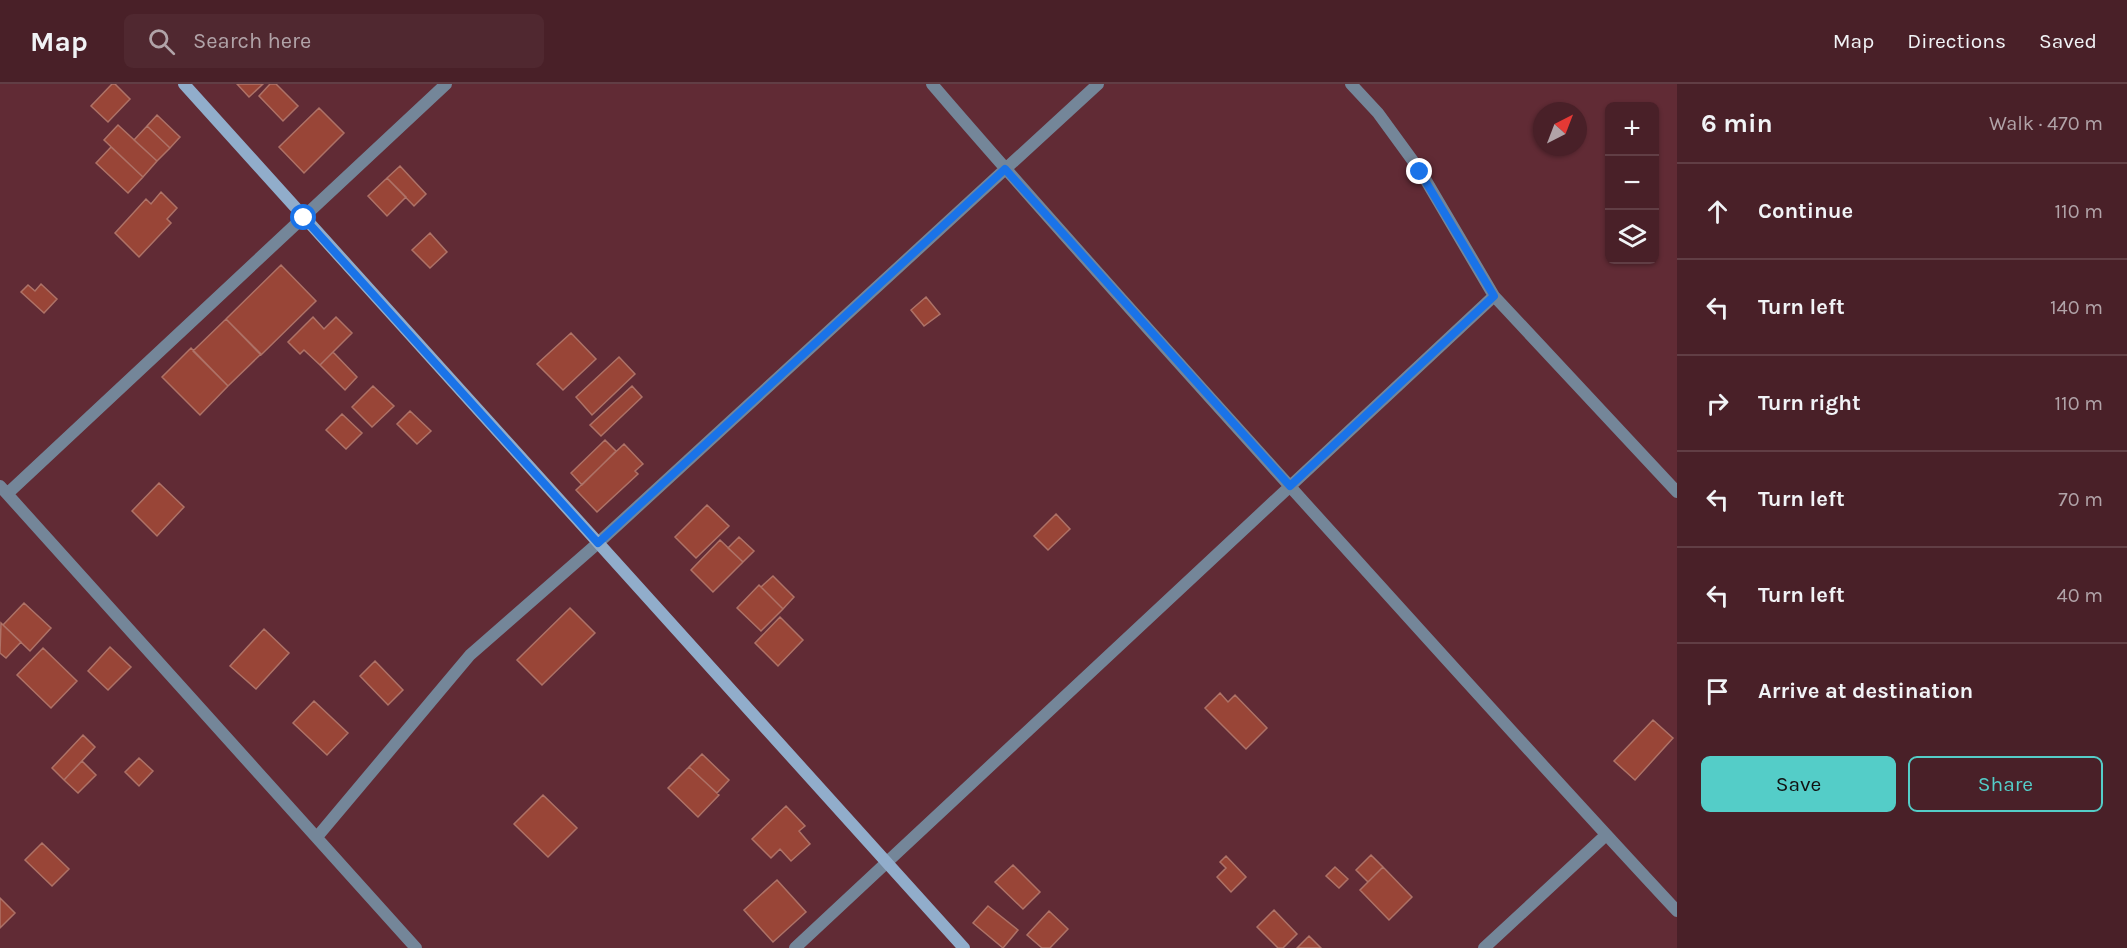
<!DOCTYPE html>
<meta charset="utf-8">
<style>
:root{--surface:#492028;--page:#502830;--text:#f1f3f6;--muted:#b1a3a8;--line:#613e45;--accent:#54cdc8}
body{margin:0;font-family:Karla,sans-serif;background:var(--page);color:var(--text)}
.controls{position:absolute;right:18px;top:18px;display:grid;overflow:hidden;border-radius:9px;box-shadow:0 2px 4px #0004}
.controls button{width:54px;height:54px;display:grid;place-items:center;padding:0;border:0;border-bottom:2px solid var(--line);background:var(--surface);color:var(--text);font:30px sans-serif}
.compass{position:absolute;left:1533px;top:18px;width:54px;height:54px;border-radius:50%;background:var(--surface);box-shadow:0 2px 4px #0004;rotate:42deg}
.stop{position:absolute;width:18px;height:18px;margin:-14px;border:4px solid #1a73e8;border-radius:50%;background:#fff}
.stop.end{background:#1a73e8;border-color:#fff;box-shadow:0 2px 6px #0008}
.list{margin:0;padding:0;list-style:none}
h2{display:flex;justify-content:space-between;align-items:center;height:78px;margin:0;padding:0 24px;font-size:26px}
h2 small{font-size:20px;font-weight:400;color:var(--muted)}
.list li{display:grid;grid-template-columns:39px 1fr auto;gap:18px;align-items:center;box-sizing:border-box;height:96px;padding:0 24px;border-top:2px solid var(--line)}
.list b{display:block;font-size:22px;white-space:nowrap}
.list em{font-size:20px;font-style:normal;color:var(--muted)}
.actions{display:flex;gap:12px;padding:18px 24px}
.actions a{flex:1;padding:14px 0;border:2px solid var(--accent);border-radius:9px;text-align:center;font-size:21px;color:var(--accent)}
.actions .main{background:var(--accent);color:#111}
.icon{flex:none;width:33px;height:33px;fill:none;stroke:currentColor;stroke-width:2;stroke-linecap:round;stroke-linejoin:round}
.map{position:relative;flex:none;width:1677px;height:864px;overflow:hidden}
header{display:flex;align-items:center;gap:36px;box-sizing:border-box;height:84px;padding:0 30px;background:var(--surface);border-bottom:2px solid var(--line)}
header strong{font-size:28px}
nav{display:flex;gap:33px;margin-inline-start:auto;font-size:21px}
.search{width:420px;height:54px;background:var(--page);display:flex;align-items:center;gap:15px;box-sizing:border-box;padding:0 21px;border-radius:9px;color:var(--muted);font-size:22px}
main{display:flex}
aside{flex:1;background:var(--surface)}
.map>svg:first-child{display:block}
.building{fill:#994537;stroke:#ae7267;stroke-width:1.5}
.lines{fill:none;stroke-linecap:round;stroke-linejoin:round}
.street{stroke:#748699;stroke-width:12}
.secondary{stroke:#91adcb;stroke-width:12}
.route{stroke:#1a73e8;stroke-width:8}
</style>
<header>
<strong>Map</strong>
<div class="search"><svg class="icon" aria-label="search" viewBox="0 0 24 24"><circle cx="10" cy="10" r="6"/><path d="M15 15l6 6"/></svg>Search here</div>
<nav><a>Map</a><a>Directions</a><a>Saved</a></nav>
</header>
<main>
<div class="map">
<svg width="1677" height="864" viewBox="0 0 1677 864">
<rect width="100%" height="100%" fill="#612b35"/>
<path class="building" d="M 112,0 L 115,0 L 130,15 L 108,38 L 91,22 Z
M 237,0 L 263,0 L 249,13 Z
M 270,0 L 276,0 L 298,22 L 283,37 L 259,12 Z
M 319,24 L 344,49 L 304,89 L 279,63 Z
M 157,31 L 180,53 L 170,64 L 147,42 Z
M 118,41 L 157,77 L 143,93 L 104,56 Z
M 147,42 L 170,64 L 157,77 L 134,56 Z
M 111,63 L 143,93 L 128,109 L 96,79 Z
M 400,82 L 426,110 L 414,122 L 387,94 Z
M 387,94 L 406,113 L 387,132 L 368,112 Z
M 161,108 L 177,124 L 167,135 L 171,139 L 139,173 L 115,149 L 146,115 L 151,120 Z
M 430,149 L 447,168 L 430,184 L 412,166 Z
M 281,181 L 316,217 L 261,271 L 226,235 Z
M 41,200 L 57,215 L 44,229 L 21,208 L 28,201 L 35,207 Z
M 926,213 L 940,230 L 924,242 L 911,226 Z
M 313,233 L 324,245 L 336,233 L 352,249 L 320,281 L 304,266 L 300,270 L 288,258 Z
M 226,235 L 261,270 L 228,302 L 193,267 Z
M 571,249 L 596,275 L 563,306 L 537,280 Z
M 191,264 L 228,302 L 200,331 L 162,293 Z
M 333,268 L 357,293 L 345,306 L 320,281 Z
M 619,273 L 635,290 L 592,331 L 576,313 Z
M 373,302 L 394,322 L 372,343 L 352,323 Z
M 632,302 L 642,313 L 601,352 L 590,341 Z
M 410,327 L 431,347 L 417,360 L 397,340 Z
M 342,330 L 362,349 L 346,365 L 326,346 Z
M 605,356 L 616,367 L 582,401 L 571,389 Z
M 624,360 L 643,380 L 635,387 L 638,390 L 597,428 L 576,406 Z
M 159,399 L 184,423 L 157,452 L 132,427 Z
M 707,421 L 729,442 L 696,474 L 675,453 Z
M 1056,430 L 1070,445 L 1048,466 L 1034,452 Z
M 739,453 L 754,467 L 743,478 L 728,464 Z
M 720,456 L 743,478 L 713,508 L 691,486 Z
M 773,492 L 794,513 L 783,525 L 761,503 Z
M 759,501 L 783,525 L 761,547 L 737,524 Z
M 24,519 L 51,544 L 30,567 L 3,541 Z
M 570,524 L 595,549 L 542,601 L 517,576 Z
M 780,533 L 803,556 L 778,582 L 755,559 Z
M 1,539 L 21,558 L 6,574 L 0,569 Z
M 264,545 L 289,569 L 256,605 L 230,582 Z
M 110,563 L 131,583 L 108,606 L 88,587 Z
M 43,564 L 77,597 L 51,624 L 17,591 Z
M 375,577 L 403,606 L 388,621 L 360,592 Z
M 1220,609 L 1228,618 L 1235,611 L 1267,644 L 1246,665 L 1205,624 Z
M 314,617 L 348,649 L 327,671 L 293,639 Z
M 1653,636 L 1673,654 L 1635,696 L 1614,677 Z
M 83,651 L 95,663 L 64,696 L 52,684 Z
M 702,670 L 729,696 L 717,709 L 689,683 Z
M 139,674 L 153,687 L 139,702 L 125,688 Z
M 82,677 L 96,691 L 78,709 L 64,696 Z
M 689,683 L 719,711 L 698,733 L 668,704 Z
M 543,711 L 577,744 L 548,773 L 514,740 Z
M 786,722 L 805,742 L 799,747 L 810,760 L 791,777 L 780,765 L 771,774 L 752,755 Z
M 42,759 L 69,785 L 52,802 L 25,776 Z
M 1371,771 L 1383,783 L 1368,798 L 1356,786 Z
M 1226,772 L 1246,793 L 1231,808 L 1217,793 L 1226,784 L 1220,778 Z
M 1013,781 L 1040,808 L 1023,825 L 995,798 Z
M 1335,783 L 1348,795 L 1339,804 L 1326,792 Z
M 1383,783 L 1412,813 L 1389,836 L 1360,806 Z
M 777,796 L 806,828 L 773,858 L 744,826 Z
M 0,814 L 15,829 L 0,844 Z
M 988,822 L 1018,846 L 1003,864 L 973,839 Z
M 1274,826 L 1297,850 L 1283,864 L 1278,864 L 1257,843 Z
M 1049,827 L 1068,845 L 1050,864 L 1042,864 L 1027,851 Z
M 1309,852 L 1321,864 L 1297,864 Z"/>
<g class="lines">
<path class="street" d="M 932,0 C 1053,141 1179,279 1304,418 C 1428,555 1551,692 1677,827
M 1351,0 L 1378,29 L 1421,88 L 1494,212 L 1677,408
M 0,402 L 416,864
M 7,410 L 446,0
M 317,753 L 470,571 L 598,459 L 1098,0
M 795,864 L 1494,212
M 1484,864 L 1606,751"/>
<path class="secondary" d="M 184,0 L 964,864"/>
</g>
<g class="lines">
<path class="route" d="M 304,134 L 598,459 L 1005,85 L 1290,402 L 1494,212 L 1420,88"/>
</g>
</svg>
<div class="controls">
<button>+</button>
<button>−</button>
<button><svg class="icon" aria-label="layers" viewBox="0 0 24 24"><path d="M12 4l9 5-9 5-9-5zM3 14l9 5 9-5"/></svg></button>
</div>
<svg class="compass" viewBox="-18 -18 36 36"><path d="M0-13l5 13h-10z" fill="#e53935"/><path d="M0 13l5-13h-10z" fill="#b1a3a8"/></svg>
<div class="stop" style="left:304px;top:134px"></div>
<div class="stop end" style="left:1420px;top:88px"></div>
</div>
<aside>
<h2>6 min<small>Walk · 470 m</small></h2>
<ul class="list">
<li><svg class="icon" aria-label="ahead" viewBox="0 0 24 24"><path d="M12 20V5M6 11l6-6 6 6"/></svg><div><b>Continue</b></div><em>110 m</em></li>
<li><svg class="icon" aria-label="left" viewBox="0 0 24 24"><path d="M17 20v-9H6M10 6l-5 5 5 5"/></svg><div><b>Turn left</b></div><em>140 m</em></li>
<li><svg class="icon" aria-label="right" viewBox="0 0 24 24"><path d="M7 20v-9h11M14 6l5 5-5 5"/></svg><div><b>Turn right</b></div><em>110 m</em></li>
<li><svg class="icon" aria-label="left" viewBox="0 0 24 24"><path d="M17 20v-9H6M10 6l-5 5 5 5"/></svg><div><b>Turn left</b></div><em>70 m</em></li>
<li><svg class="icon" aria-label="left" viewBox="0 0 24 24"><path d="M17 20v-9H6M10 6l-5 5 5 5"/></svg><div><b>Turn left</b></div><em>40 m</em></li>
<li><svg class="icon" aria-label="arrive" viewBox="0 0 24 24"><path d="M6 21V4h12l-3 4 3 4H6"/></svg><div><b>Arrive at destination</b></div></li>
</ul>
<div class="actions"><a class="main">Save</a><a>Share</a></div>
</aside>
</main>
